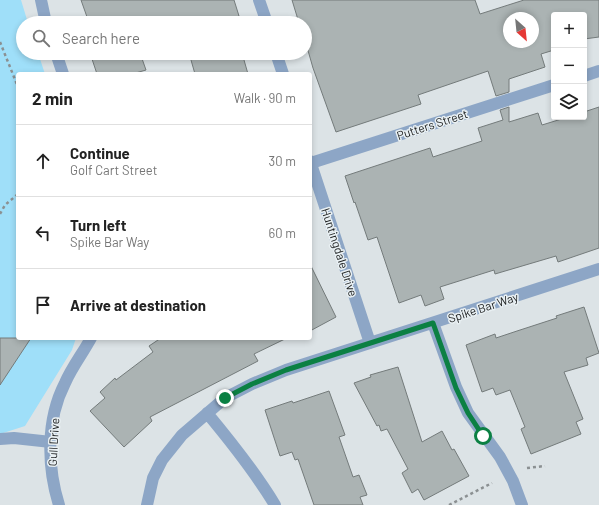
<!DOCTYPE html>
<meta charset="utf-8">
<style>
:root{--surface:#fff;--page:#f6f6f6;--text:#222;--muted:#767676;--line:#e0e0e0}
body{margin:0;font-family:Barlow,sans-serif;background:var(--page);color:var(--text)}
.controls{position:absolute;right:12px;top:12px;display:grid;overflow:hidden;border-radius:4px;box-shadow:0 2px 6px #0003}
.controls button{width:36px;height:36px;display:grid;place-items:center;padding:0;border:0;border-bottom:1px solid var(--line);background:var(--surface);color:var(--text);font:20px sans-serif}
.compass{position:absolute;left:503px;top:12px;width:36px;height:36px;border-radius:50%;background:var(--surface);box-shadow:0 2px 6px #0003;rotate:153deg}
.stop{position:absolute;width:12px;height:12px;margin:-9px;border:3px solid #0b8043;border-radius:50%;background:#fff}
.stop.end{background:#0b8043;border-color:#fff;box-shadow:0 1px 4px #0008}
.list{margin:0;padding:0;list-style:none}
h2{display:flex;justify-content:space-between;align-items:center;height:52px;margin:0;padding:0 16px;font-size:17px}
h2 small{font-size:13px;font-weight:400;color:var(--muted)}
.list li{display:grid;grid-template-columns:26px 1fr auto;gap:12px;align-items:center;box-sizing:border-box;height:72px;padding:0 16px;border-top:1px solid var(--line)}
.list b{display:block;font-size:15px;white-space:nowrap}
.list p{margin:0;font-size:13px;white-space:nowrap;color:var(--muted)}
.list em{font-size:13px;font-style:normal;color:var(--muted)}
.icon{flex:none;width:22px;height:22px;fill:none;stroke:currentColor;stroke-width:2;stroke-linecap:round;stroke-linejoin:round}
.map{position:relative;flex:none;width:599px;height:505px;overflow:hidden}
.search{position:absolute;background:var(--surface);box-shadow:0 2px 6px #0003;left:16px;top:16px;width:296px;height:44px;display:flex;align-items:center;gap:10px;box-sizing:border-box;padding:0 14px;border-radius:22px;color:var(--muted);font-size:15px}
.panel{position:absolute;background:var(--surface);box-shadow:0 2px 6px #0003;left:16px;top:72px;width:296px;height:268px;border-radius:4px}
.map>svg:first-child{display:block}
.green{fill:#9fdff9}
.building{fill:#abb3b3;stroke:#747b7b;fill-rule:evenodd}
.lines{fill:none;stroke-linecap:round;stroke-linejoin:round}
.path{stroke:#8b9092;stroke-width:2.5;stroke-dasharray:3 3;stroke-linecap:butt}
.service{stroke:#8da6c6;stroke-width:12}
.minor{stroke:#8da6c6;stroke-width:12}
.route{stroke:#0b8043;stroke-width:5}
.labels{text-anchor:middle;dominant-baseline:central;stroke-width:3;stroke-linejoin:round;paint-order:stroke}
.street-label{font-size:12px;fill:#202324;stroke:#e9f0f3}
</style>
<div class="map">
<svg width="599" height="505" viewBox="0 0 599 505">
<rect width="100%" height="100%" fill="#dce3e6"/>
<path class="green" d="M 0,0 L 21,0 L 28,23 L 23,23 L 23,53 L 38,53 L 45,74 L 18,74 L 18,338 L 76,338 L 72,350 L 25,426 L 0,434 Z"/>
<path class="building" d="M 81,0 L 234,0 L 239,16 L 228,20 L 229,23 L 81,23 L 79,19 L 87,17 Z
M 292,0 L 475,0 L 480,14 L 524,0 L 599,0 L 599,37 L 584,39 L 584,15 L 554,15 L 554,50 L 541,54 L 545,67 L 509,79 L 509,92 L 496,96 L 488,71 L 418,95 L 421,104 L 336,132 L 313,68 L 305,40 L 305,23 L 299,23 ZM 509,18 L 533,18 L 533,42 L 509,42 Z
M 90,53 L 140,53 L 146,70 L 132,74 L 97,74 Z
M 189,53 L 242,53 L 248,74 L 195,74 Z
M 509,107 L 509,122 L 538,113 L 542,125 L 568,117 L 584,117 L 584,112 L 599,107 L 599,248 L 558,262 L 556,256 L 495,274 L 494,270 L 440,287 L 444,299 L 425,306 L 421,295 L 399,303 L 377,237 L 368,240 L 355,202 L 354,203 L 345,176 L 430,148 L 433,157 L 482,141 L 478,128 L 503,120 L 500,110 Z
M 310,264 L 336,317 L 310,331 Z
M 584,307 L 599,353 L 586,358 L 588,365 L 564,372 L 583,419 L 576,422 L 581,434 L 531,454 L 521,429 L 525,427 L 510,390 L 496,395 L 493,388 L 482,392 L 466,345 L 495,334 L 496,338 L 517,331 L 557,318 L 556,316 Z
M 0,338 L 31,338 L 0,385 Z
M 161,338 L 287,338 L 254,354 L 258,361 L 150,417 L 152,421 L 124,447 L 90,411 L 105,398 L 100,392 L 115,378 L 116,380 L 153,352 L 149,346 Z
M 398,367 L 422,442 L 442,431 L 452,450 L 454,449 L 469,476 L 424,500 L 418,489 L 412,493 L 402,473 L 408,469 L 387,429 L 381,431 L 379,425 L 377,426 L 354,383 L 371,377 L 370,375 Z
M 329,391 L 345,435 L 339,437 L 353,477 L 359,475 L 367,495 L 360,497 L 363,505 L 314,505 L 298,459 L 295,460 L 292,452 L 280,456 L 265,410 L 292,401 L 293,403 Z"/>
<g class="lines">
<path class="path" d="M 0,42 L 18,87
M 0,214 L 5,205 L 18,194
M 527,468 L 545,466
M 449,505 L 492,483"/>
<path class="service" d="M 0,439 L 14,438 L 51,442"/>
<path class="minor" d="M 41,0 L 46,23
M 259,0 L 267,23
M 56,53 L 63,74
M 276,53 L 283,74
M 584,76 L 599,71
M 310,161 L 370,343
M 311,163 L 554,85
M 433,323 L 456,387 L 468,413 L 500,457 L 513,481 L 522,505
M 207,413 C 232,443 255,472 275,505
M 59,505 C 47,466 46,420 65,383 C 72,367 83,353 91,338
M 147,505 L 153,478 L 162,460 L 182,435 L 225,398 L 252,384 L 286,370 L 599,269"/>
</g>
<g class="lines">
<path class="route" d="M 225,398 L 252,384 L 286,370 L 433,323 L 456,388 L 468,413 L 483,436"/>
</g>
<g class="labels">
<g class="street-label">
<text transform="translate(432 124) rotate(-18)">Putters Street</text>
<text transform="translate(340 252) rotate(72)">Huntingdale Drive</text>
<text transform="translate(483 307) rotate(-18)">Spike Bar Way</text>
<text transform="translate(53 442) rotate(-87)">Gull Drive</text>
</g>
</g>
</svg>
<div class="controls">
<button>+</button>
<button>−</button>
<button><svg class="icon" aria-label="layers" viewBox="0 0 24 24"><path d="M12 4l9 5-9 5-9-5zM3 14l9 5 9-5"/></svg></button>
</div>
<svg class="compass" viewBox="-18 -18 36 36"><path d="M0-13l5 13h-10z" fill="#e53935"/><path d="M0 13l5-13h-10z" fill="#767676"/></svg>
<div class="stop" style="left:483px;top:436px"></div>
<div class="stop end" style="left:225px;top:398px"></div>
<div class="search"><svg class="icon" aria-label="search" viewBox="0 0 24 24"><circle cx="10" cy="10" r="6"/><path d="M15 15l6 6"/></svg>Search here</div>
<section class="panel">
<h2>2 min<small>Walk · 90 m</small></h2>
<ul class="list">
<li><svg class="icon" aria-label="ahead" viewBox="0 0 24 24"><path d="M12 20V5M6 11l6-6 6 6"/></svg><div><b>Continue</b><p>Golf Cart Street</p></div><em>30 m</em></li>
<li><svg class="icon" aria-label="left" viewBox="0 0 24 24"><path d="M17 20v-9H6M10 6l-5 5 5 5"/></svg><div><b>Turn left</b><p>Spike Bar Way</p></div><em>60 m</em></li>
<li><svg class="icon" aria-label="arrive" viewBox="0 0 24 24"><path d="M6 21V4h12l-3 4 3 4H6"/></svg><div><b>Arrive at destination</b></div></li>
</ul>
</section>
</div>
